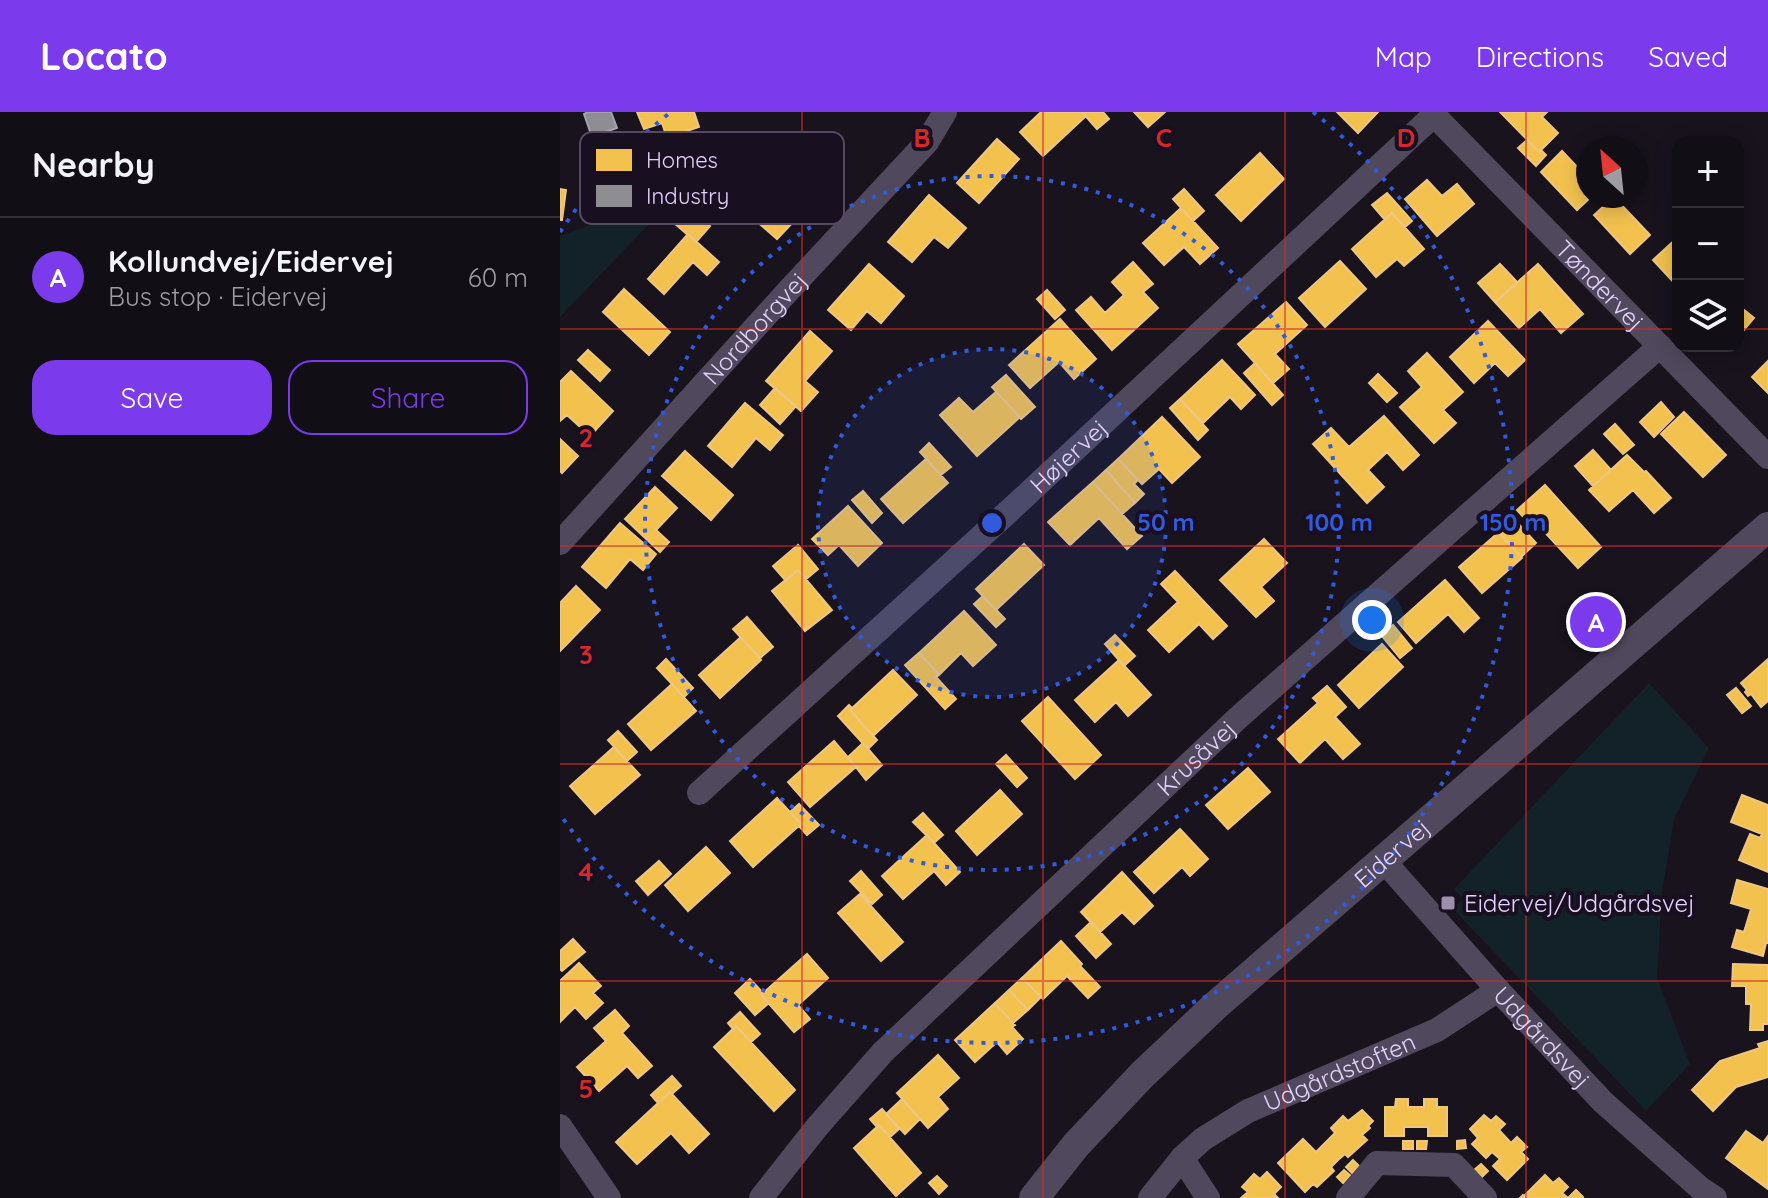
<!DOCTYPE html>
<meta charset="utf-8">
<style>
:root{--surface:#120e16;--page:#1f1c23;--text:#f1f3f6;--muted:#9c9ca1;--line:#312e35;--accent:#7c3aed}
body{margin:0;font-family:Quicksand,sans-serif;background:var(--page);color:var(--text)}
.controls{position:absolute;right:24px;top:24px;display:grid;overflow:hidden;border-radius:16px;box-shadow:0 4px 20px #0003}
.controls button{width:72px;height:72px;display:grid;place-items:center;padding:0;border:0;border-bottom:2px solid var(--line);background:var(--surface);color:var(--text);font:40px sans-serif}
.compass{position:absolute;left:1016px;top:24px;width:72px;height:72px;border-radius:50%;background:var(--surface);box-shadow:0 4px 20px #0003;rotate:333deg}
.you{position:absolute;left:812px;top:508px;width:28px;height:28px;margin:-20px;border:6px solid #fff;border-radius:50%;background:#1a73e8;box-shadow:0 0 0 12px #1a73e833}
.badge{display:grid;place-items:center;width:52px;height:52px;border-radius:50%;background:var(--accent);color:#fff;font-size:26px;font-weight:700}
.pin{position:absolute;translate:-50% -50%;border:4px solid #fff;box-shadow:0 2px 8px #0006}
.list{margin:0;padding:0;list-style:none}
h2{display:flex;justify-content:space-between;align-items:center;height:104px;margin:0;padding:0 32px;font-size:34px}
h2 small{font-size:26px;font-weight:400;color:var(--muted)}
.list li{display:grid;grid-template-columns:52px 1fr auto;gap:24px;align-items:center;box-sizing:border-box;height:120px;padding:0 32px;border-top:2px solid var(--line)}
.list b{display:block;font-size:30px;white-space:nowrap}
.list p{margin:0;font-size:26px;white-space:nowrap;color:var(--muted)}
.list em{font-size:26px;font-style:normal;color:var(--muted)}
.actions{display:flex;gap:16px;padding:24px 32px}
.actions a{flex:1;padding:18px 0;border:2px solid var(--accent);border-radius:24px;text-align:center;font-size:28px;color:var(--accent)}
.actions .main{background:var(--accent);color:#fff}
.icon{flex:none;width:44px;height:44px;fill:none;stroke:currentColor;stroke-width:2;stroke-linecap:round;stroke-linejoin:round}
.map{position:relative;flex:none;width:1208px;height:1086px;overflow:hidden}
header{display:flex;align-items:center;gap:48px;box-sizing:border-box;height:112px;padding:0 40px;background:var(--accent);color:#fff}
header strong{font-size:38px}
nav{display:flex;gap:44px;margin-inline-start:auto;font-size:28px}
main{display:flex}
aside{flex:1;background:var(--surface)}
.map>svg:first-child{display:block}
.green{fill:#132129}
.homes{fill:#f2c14e;stroke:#eec682;stroke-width:2}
.industry{fill:#8d8d92;stroke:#a7a2b2;stroke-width:2}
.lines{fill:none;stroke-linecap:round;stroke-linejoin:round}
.minor{stroke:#50495d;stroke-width:24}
.tertiary{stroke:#50495d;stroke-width:30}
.grid{fill:none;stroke:#d62828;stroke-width:2;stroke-opacity:0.55}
.ring{fill:none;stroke:#315bdc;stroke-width:4;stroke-dasharray:4 8}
.poi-dot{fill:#9d8fae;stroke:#180f21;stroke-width:3}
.labels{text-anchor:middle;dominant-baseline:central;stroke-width:8;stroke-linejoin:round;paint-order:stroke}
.street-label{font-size:24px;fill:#e5d2fc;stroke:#180f21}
.poi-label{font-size:24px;fill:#e5d2fc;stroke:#180f21;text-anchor:start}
.key{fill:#180f21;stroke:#564a63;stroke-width:2}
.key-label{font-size:22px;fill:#e5d2fc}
.grid-label{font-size:26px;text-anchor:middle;font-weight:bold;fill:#d62828;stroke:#180f21;stroke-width:8;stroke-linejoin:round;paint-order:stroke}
.centre{fill:#315bdc;stroke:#180f21;stroke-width:4}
.ring-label{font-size:24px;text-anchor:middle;font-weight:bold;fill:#315bdc;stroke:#180f21;stroke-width:8;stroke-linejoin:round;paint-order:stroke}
</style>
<header>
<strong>Locato</strong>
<nav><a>Map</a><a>Directions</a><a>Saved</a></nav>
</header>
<main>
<aside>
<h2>Nearby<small></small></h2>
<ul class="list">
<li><span class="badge">A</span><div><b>Kollundvej/Eidervej</b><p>Bus stop · Eidervej</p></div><em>60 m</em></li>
</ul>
<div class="actions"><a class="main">Save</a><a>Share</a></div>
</aside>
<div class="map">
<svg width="1208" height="1086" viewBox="0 0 1208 1086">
<rect width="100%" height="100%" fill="#18131d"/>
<path class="green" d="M 117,83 L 0,205 L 0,124 Z
M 1089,571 L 1149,636 L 1114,707 L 1102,780 L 1097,866 L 1130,952 L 1086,999 L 893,797 L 903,787 L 894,777 Z"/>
<path class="homes" d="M 77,0 L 134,0 L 139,15 L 107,26 L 102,11 L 84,17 Z
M 481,0 L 522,0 L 526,4 L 483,44 L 460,20 Z
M 522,0 L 543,0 L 549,7 L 537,17 Z
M 574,0 L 605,0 L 588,15 Z
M 777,0 L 818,0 L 798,21 Z
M 940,0 L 987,0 L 982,5 L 998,21 L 979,40 Z
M 437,27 L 459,47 L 419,91 L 397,71 Z
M 967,28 L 979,40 L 981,38 L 986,43 L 976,54 L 958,36 Z
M 1002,39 L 1020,58 L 1028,51 L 1028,84 L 1032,84 L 1017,98 L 981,60 Z
M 700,41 L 724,67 L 681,109 L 656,83 Z
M 207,57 L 223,72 L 211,86 L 235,108 L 217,127 L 179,94 L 182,91 L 179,89 Z
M 867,68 L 882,84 L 897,72 L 914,92 L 877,124 L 845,87 Z
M 0,77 L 6,78 L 2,108 L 0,108 Z
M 624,77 L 644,99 L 633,109 L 613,87 Z
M 827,81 L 852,109 L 845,115 L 832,101 L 825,108 L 812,93 Z
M 369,83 L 406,116 L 388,136 L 374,125 L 352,150 L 328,130 Z
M 1054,85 L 1090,123 L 1070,142 L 1034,103 Z
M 128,95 L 150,114 L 136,130 L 114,111 Z
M 621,96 L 658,136 L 640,152 L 624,135 L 604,153 L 583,131 Z
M 832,101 L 864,137 L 844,154 L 837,147 L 816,165 L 792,137 Z
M 128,122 L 159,150 L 147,163 L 133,150 L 104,182 L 88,167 Z
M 1117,126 L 1118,126 L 1118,175 L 1093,148 Z
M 780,149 L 806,177 L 765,215 L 739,186 Z
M 573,150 L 593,172 L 583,180 L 598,196 L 552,238 L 516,198 L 531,185 L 545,201 L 564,183 L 552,170 Z
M 309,152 L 344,184 L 321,211 L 307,199 L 291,218 L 268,198 Z
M 940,152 L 958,171 L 935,190 L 918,171 Z
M 978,152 L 1023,202 L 1001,221 L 980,197 L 959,216 L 935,190 Z
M 64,177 L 110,220 L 89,243 L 43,200 Z
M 487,178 L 505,198 L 495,207 L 477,187 Z
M 726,190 L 747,213 L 715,242 L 729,257 L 713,271 L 678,232 Z
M 1178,193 L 1194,206 L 1178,225 Z
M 500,207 L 536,247 L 514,267 L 499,250 L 470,276 L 449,253 Z
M 928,209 L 965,248 L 948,264 L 935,251 L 914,271 L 890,245 Z
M 250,219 L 272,239 L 245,269 L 258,280 L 241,299 L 206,269 Z
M 28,238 L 50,258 L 40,269 L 18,248 Z
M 867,241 L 903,280 L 883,298 L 896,311 L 874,331 L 840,295 L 862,275 L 848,259 Z
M 662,248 L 695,283 L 681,297 L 670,285 L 643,311 L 620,287 Z
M 1208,249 L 1208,281 L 1192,265 Z
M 695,251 L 723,283 L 712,293 L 684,261 Z
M 11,259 L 53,299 L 30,324 L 7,303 L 0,309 L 0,270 Z
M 818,262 L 837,281 L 827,290 L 809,271 Z
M 446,263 L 475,295 L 461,307 L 432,275 Z
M 215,276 L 236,294 L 220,312 L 200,293 Z
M 436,280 L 460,305 L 417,344 L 380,303 L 399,286 L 413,300 Z
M 620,287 L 648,318 L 638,328 L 610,296 Z
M 1101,290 L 1114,305 L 1094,325 L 1080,310 Z
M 185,291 L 223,323 L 210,338 L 196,326 L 172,355 L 148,334 Z
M 1124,300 L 1166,343 L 1143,365 L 1101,322 Z
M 824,304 L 859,343 L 843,358 L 827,340 L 808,358 L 824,375 L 807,391 L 753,332 L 771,316 L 789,335 Z
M 602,305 L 640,345 L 612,371 L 599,357 L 582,372 L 558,347 Z
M 1055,312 L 1074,333 L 1063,342 L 1044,322 Z
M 0,327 L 18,344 L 2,361 L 0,359 Z
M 369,331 L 391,355 L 381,363 L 360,340 Z
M 1033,338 L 1051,358 L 1033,374 L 1015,354 Z
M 125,339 L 173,383 L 151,408 L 102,364 Z
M 1067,343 L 1084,360 L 1086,359 L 1111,386 L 1094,401 L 1073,378 L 1049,399 L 1029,378 Z
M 366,347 L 388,371 L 343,411 L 321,387 Z
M 558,347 L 578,368 L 574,372 L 584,382 L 575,391 L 546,358 Z
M 546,358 L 575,391 L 562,402 L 533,370 Z
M 533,370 L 582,424 L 567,437 L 539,406 L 510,433 L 488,410 Z
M 985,373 L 1041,435 L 1018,456 L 978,413 L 974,417 L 957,398 Z
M 95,375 L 117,396 L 96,418 L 109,430 L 100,440 L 65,407 Z
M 303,379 L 322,401 L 312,411 L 292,388 Z
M 288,394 L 322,431 L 298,454 L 279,433 L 268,443 L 252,427 Z
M 955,408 L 976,431 L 961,445 L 940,422 Z
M 60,411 L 96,442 L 83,458 L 70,447 L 46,476 L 22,455 Z
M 939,420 L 962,446 L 922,481 L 899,455 Z
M 704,427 L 727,451 L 701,475 L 714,489 L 696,505 L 660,468 Z
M 464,432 L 484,453 L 436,498 L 416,477 Z
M 238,433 L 258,457 L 246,467 L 238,458 L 226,469 L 213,454 Z
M 238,458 L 272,498 L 245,519 L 212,479 Z
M 615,459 L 667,514 L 653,527 L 639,512 L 609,540 L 588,518 L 618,490 L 601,472 Z
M 885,468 L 919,506 L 904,520 L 888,502 L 856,531 L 838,510 Z
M 16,474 L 40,498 L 0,539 L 0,491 Z
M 423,484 L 445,507 L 436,515 L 414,492 Z
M 404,499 L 436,533 L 413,554 L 401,541 L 379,563 L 359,541 Z
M 187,505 L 213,535 L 200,546 L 173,517 Z
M 833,513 L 852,536 L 840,546 L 821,523 Z
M 555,523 L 575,544 L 564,554 L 545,532 Z
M 181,525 L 201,548 L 160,586 L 139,563 Z
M 822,532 L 843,555 L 799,596 L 778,573 Z
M 359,541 L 379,563 L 376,565 L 396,587 L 385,597 L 345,553 Z
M 106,547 L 133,576 L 124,585 L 97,556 Z
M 1208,547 L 1208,589 L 1201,595 L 1191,582 L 1188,584 L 1185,580 L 1187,578 L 1181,571 Z
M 559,548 L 591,583 L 568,604 L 556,590 L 535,610 L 515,588 Z
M 333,558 L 357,583 L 313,624 L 290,598 Z
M 112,572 L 136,599 L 91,638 L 68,612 Z
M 767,574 L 786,595 L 775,605 L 800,632 L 783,647 L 765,627 L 740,651 L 718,627 L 758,591 L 753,586 Z
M 1176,576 L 1191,594 L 1182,601 L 1167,583 Z
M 488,585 L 541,643 L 515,667 L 462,609 Z
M 289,593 L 292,596 L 290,598 L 317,628 L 308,637 L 278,604 Z
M 58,619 L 77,640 L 67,649 L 48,628 Z
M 274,629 L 296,655 L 250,695 L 228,670 Z
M 303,631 L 322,653 L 306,668 L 288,645 Z
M 54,635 L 80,663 L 35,702 L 10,674 Z
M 446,643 L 467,666 L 457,675 L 436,652 Z
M 688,656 L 710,680 L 668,717 L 646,693 Z
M 440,678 L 462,702 L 417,743 L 396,719 Z
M 1182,683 L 1208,693 L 1208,760 L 1179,748 L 1190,722 L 1200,726 L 1202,722 L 1171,710 Z
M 217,686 L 241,712 L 193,755 L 170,729 Z
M 239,692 L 259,713 L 247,723 L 239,714 L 241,712 L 230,700 Z
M 363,701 L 383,723 L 374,731 L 353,710 Z
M 620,717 L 648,747 L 630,764 L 622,755 L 594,781 L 574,760 Z
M 367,723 L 400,760 L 386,773 L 374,759 L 343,787 L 322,764 Z
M 146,735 L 170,761 L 128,799 L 105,773 Z
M 99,749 L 111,762 L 88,783 L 76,769 Z
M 301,759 L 322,783 L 312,792 L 290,769 Z
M 562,760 L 593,794 L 574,812 L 562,800 L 540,820 L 521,800 Z
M 1177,768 L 1208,777 L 1208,831 L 1206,831 L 1203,844 L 1172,835 L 1177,818 L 1184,820 L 1191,797 L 1171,791 Z
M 300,782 L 343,830 L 321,849 L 278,801 Z
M 531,810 L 551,832 L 536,846 L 516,824 Z
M 13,827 L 25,840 L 2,859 L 0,857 L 0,839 Z
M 501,829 L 522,852 L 520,854 L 540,875 L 528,886 L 507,864 L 483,887 L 462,866 Z
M 247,842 L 268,866 L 238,893 L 250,907 L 234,920 L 201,883 Z
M 19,851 L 41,874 L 33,881 L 43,891 L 26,907 L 15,895 L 0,910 L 0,869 Z
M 1173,852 L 1208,853 L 1208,912 L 1203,912 L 1203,918 L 1190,918 L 1191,892 L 1186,892 L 1186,874 L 1172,874 Z
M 462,866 L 481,885 L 468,898 L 449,878 Z
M 190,867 L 203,881 L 201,883 L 209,891 L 195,903 L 175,881 Z
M 449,878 L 468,898 L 453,911 L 435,891 Z
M 435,891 L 455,913 L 452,915 L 463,927 L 447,942 L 437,930 L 415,950 L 395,928 Z
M 55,898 L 69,914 L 62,921 L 92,954 L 78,966 L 67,954 L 39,979 L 17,955 L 46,929 L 34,916 Z
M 180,900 L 200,922 L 191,930 L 176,914 L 173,917 L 168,911 Z
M 176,914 L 235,978 L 214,999 L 154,935 Z
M 1208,929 L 1208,965 L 1176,975 L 1153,999 L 1132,978 L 1160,949 L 1200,936 L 1198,932 Z
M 378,943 L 399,966 L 378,985 L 388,997 L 368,1016 L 337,981 Z
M 112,964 L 121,974 L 112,982 L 110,980 L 98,991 L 91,983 Z
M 110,980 L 149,1022 L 129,1041 L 111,1021 L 77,1052 L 56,1030 Z
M 342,987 L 360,1007 L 345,1022 L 326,1002 Z
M 836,987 L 848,987 L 848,995 L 864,995 L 864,987 L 877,987 L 877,995 L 887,995 L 887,1024 L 868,1024 L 868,1015 L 844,1015 L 844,1024 L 825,1024 L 825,995 L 835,995 Z
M 322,997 L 339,1017 L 330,1025 L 319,1013 L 317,1015 L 310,1007 Z
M 802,998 L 813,1009 L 808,1014 L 810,1016 L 802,1023 L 807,1028 L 788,1045 L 785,1042 L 778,1048 L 771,1055 L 774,1059 L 757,1075 L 753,1072 L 745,1080 L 718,1051 L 743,1027 L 756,1040 L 775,1021 L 771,1016 L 783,1004 L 788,1009 Z
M 924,1003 L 931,1009 L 936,1004 L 945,1012 L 939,1018 L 951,1031 L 957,1025 L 967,1035 L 961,1040 L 968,1047 L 947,1068 L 933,1054 L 940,1047 L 932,1040 L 926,1046 L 912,1032 L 918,1026 L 910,1017 Z
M 319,1013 L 361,1061 L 336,1084 L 294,1036 Z
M 1186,1019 L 1203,1031 L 1208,1024 L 1208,1077 L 1166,1046 Z
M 905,1028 L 906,1036 L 897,1037 L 897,1029 Z
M 843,1029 L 853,1029 L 853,1037 L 843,1037 Z
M 857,1029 L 867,1029 L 866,1037 L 857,1037 Z
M 793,1048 L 799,1054 L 792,1061 L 786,1055 Z
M 921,1052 L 928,1059 L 922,1065 L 914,1058 Z
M 784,1058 L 790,1063 L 783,1071 L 777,1065 Z
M 707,1060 L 721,1075 L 714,1082 L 718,1086 L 681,1086 L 688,1080 L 682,1075 L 694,1062 L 700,1067 Z
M 985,1063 L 993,1071 L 999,1066 L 1008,1075 L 1002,1081 L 1008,1086 L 960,1086 L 963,1083 L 964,1084 Z
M 377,1064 L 387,1074 L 379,1082 L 369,1071 Z
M 1016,1078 L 1023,1085 L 1022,1086 L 1008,1086 Z"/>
<path class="industry" d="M 28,0 L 51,0 L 57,16 L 32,25 L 24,2 Z"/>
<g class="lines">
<g class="minor">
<path id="s1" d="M 871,0 L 1208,345"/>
<path id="s2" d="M 0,431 L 229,178 L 367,30 L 385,0"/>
<path id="s3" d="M 139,681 L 448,400 L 874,3"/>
<path id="s4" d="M 823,748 L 938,878 L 1043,990 L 1140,1076 L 1155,1086"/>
<path d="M 0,1014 L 49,1086"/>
<path d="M 622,1046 L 648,1086"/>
<path id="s5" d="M 201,1086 L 257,1015 L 323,940 L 679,605 L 1100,234"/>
<path id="s6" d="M 590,1086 L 622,1046 L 643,1027 L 688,999 L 877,918 L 938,878"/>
<path d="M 788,1086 L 817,1051 L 894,1053 L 925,1086"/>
</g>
<path class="tertiary" id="s7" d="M 474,1086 L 516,1033 L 582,963 L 655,894 L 1208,415"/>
</g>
<path class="grid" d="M 242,0 L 242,1086M 483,0 L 483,1086M 725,0 L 725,1086M 966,0 L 966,1086M 0,217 L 1118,217M 1178,217 L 1208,217M 0,434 L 1208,434M 0,652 L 1208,652M 0,869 L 1208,869"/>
<circle cx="432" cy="411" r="174" fill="#315bdc" fill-opacity=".12"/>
<g class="ring">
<circle cx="432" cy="411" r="174"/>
<circle cx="432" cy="411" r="347"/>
<path d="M0 120A521 521 0 0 1 111 0M753 0A521 521 0 1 1 0 702"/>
</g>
<rect class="poi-dot" x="880" y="783" width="16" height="16" rx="4"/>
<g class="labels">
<g class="street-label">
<text stroke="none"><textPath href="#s1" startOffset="242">Tøndervej</textPath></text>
<text stroke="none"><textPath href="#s2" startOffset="290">Nordborgvej</textPath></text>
<text stroke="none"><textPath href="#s3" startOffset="500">Højervej</textPath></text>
<text stroke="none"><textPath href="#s5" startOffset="620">Krusåvej</textPath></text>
<text stroke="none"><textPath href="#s7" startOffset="498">Eidervej</textPath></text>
<text stroke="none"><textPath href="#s4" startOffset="238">Udgårdsvej</textPath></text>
<text stroke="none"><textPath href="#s6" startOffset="232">Udgårdstoften</textPath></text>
</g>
<g class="poi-label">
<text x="904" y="791">Eidervej/Udgårdsvej</text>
</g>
</g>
<rect x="20" y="20" width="264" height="92" rx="12" class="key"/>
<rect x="36" y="37" width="36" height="22" fill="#f2c14e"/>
<rect x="36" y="73" width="36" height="22" fill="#8d8d92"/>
<g class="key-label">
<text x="86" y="56">Homes</text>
<text x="86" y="92">Industry</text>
</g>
<g class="grid-label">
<text x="362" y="35">B</text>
<text x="604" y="35">C</text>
<text x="846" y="35">D</text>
<text x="26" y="335">2</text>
<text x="26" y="552">3</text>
<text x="26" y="769">4</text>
<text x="26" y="986">5</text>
</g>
<circle cx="432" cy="411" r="12" class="centre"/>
<g class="ring-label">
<text x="606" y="419">50 m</text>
<text x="779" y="419">100 m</text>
<text x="953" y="419">150 m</text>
</g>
</svg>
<div class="controls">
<button>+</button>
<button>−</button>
<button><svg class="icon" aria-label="layers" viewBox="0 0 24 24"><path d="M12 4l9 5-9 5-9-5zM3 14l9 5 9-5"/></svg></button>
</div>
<svg class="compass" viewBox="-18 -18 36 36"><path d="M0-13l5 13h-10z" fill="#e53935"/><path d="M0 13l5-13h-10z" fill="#9c9ca1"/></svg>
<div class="you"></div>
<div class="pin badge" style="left:1036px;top:510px">A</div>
</div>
</main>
